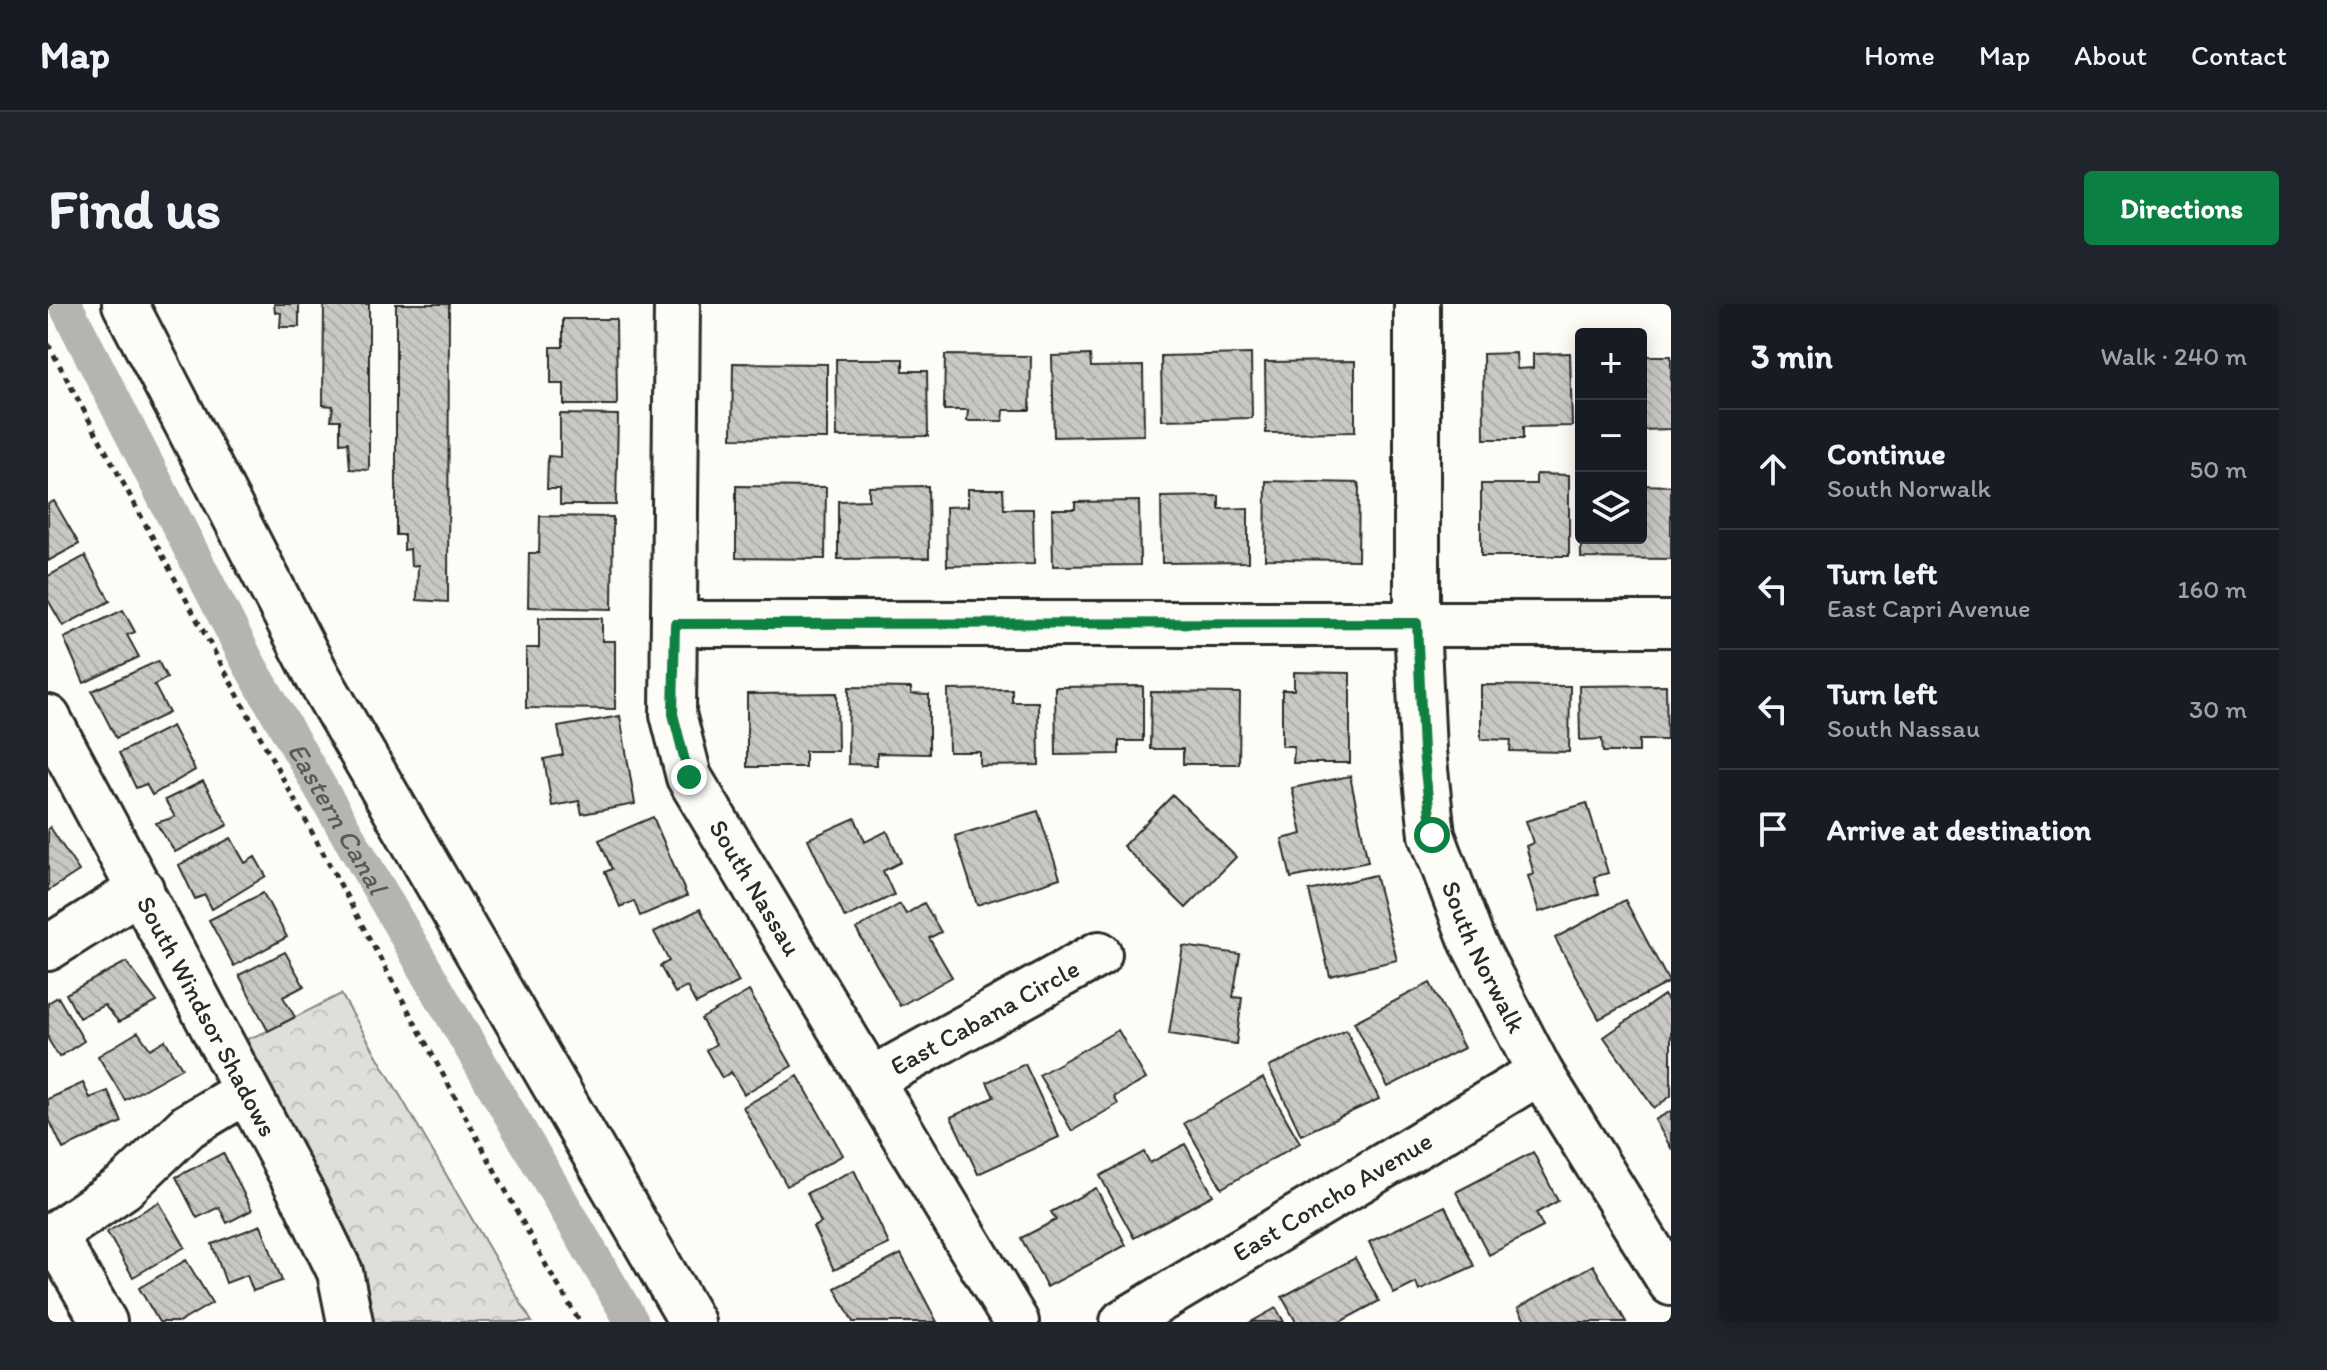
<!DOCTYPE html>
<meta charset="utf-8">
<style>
:root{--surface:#171b24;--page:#20242c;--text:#f1f3f6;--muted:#9ea1a6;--line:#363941;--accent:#0b8043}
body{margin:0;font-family:Itim,sans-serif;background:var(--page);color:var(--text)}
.controls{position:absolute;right:24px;top:24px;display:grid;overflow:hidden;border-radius:8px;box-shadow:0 4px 20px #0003}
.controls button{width:72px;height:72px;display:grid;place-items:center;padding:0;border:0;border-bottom:2px solid var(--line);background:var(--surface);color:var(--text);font:40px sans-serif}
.stop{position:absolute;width:24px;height:24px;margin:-18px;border:6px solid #0b8043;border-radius:50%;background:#fff}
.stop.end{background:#0b8043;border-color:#fff;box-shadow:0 2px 8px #0008}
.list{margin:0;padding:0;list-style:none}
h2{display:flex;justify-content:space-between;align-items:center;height:104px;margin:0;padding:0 32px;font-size:34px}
h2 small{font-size:26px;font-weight:400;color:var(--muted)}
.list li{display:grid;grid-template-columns:52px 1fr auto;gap:24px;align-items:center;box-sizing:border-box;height:120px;padding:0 32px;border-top:2px solid var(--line)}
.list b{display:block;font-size:30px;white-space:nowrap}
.list p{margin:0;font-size:26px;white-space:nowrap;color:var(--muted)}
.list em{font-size:26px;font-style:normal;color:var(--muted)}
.icon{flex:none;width:44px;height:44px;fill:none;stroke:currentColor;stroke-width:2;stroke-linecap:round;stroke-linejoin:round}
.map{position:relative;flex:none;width:1623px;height:1018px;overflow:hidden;border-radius:8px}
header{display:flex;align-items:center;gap:48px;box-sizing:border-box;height:112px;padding:0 40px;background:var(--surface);border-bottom:2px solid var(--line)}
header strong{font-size:38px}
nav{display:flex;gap:44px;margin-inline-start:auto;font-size:28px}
.intro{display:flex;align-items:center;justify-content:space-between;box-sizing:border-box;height:192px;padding:0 48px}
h1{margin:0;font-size:56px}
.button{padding:20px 36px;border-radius:8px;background:var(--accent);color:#fff;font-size:28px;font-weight:700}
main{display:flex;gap:48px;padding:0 48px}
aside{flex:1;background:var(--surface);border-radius:8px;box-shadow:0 4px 20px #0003}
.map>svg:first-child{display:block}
.park{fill:url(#park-crowns);stroke:#858482;stroke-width:2}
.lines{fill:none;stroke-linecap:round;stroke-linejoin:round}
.canal{stroke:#b5b4b1;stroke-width:34}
.building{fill:url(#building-back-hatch);stroke:#2b2b2b;stroke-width:2}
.minor-casing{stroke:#2b2b2b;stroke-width:50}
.path{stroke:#2b2b2b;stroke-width:5;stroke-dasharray:6 6;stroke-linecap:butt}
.minor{stroke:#fdfcf7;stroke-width:44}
.route{stroke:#0b8043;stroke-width:10}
.labels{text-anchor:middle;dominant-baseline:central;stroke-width:6;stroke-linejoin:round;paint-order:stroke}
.street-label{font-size:26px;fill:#2b2b2b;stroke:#fdfcf7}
.water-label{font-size:28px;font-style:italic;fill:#5b5b5a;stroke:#fdfcf7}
</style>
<header>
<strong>Map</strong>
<nav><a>Home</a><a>Map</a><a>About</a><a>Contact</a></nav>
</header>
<div class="intro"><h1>Find us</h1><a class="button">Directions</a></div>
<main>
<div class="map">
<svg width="1623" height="1018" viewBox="0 0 1623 1018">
<defs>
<pattern id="park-crowns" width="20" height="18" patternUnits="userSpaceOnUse" patternTransform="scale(2)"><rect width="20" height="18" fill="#dfdeda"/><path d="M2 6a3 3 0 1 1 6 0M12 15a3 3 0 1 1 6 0" fill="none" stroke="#c0bfbb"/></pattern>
<pattern id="building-back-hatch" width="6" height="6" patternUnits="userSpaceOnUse" patternTransform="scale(2)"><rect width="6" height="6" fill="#c9c8c4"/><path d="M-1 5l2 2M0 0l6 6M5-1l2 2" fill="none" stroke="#adaca9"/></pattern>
</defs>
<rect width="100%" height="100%" fill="#fdfcf7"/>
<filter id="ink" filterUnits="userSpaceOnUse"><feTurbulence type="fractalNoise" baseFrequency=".0125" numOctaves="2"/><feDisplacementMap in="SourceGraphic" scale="16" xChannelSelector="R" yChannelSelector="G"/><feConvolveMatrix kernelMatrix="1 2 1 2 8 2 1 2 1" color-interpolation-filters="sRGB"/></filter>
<g filter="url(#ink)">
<path class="park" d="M 293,690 L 484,1018 L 317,1018 L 192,738 L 220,727 Z"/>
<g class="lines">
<path class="canal" id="s1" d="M 17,0 L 201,360 L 398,701 L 584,1018"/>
</g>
<path class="building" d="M 226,0 L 251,0 L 251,23 L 232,23 L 233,9 L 227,8 Z
M 276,0 L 321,0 L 321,166 L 302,165 L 300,138 L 292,139 L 292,116 L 283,116 L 285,102 L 275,101 Z
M 348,0 L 401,0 L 400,298 L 369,296 L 370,261 L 363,262 L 362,245 L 356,246 L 356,231 L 348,231 Z
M 515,15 L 568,15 L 569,101 L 516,101 L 516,80 L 503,80 L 503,43 L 515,43 Z
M 1468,49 L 1469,65 L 1485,64 L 1485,50 L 1522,49 L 1524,122 L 1475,123 L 1475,135 L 1436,135 L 1435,50 Z
M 1203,50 L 1204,114 L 1114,116 L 1113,52 Z
M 897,51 L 983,52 L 982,106 L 956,106 L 955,117 L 919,117 L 920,106 L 896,106 Z
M 1042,51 L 1043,63 L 1095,62 L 1096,131 L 1006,133 L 1004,52 Z
M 1593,52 L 1623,52 L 1623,125 L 1593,126 Z
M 788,55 L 855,55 L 855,67 L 879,67 L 880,132 L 789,133 Z
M 1307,57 L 1307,128 L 1218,129 L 1217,58 Z
M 685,59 L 779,60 L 779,135 L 684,134 Z
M 512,110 L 570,111 L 568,201 L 512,201 L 512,185 L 499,185 L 500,152 L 512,153 Z
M 1488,170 L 1521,171 L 1521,252 L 1433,252 L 1433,180 L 1488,180 Z
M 1218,177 L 1311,179 L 1310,256 L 1217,255 Z
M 1593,181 L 1623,182 L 1623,255 L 1533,254 L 1533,234 L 1593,234 Z
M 688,182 L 778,183 L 777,255 L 688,254 Z
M 880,182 L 881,254 L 790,255 L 790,197 L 821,196 L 821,183 Z
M 920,185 L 955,185 L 956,205 L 985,205 L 986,260 L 899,262 L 898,203 L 920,202 Z
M 1171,192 L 1171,205 L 1200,204 L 1200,258 L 1114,259 L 1113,193 Z
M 6,197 L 31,240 L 0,257 L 0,200 Z
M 1091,197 L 1092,261 L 1005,262 L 1004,205 L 1027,205 L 1027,198 Z
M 492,212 L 565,213 L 564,305 L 480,303 L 481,249 L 491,249 Z
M 37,252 L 62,297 L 15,322 L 0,296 L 0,272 Z
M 75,306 L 87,328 L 79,331 L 91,353 L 36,379 L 16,334 Z
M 491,314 L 554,314 L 554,337 L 567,337 L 567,405 L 478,404 L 478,344 L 491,344 Z
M 110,357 L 119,374 L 106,381 L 121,409 L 68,434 L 44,387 Z
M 1246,368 L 1302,369 L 1302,459 L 1245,459 L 1246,442 L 1234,442 L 1234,386 L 1246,386 Z
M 1433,381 L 1522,382 L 1521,448 L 1462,447 L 1463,436 L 1433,435 Z
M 1618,381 L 1619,436 L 1591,436 L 1591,448 L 1555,448 L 1554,435 L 1532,436 L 1531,382 Z
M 1095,382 L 1095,437 L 1071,437 L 1071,450 L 1008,451 L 1007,383 Z
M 801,383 L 863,384 L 863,390 L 881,391 L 881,450 L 829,449 L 829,461 L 800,460 Z
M 964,385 L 964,398 L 990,398 L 991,461 L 932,462 L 932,448 L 901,448 L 900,386 Z
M 1103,388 L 1192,389 L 1191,460 L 1135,460 L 1135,445 L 1102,445 Z
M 789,389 L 790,447 L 757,447 L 757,463 L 699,463 L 699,390 Z
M 572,412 L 587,500 L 534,510 L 531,497 L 504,502 L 496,455 L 515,451 L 510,423 Z
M 124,422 L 147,466 L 104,491 L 98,480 L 88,484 L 71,449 Z
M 1302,472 L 1320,558 L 1243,574 L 1234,535 L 1254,530 L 1244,484 Z
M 155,477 L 180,521 L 127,548 L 108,519 L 127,513 L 117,496 Z
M 1125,491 L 1188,553 L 1138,604 L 1075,542 Z
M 1539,499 L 1560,569 L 1546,573 L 1551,590 L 1491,608 L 1480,572 L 1486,570 L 1478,542 L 1485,539 L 1478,517 Z
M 990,507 L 1012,574 L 929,601 L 907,532 Z
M 605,513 L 639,592 L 592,612 L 586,597 L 572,603 L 557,568 L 564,565 L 551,536 Z
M 807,514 L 817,538 L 839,527 L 853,558 L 835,567 L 846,591 L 797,614 L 760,535 Z
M 2,523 L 31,567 L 0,587 L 0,525 Z
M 183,534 L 197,559 L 207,553 L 218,572 L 164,605 L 157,591 L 147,595 L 131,561 Z
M 1327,571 L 1349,656 L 1282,672 L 1261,587 Z
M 215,589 L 239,633 L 186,662 L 161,616 Z
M 1577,596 L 1621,678 L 1551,715 L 1507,634 Z
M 876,599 L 893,628 L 881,634 L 904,673 L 852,702 L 808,625 L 852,600 L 858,610 Z
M 652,605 L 691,678 L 648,700 L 639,683 L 627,689 L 612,662 L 621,657 L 606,628 Z
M 1135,642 L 1192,650 L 1185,693 L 1194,694 L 1188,740 L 1121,730 Z
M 237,648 L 256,682 L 235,693 L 247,713 L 220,727 L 191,671 Z
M 78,658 L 109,698 L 71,718 L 56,701 L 31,714 L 18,690 Z
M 1382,679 L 1416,744 L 1340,783 L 1306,718 Z
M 701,687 L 744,762 L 696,790 L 683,768 L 674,774 L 658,746 L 668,740 L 653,715 Z
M 1616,691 L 1623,701 L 1623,792 L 1606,804 L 1556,733 Z
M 10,693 L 36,737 L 11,753 L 0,735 L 0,699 Z
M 1070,726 L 1098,775 L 1066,793 L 1070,800 L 1024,827 L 991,771 Z
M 1298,726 L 1331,795 L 1253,831 L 1221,763 Z
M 90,728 L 102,745 L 117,736 L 134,764 L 77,796 L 50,752 Z
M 977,760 L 1011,833 L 930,870 L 903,813 L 946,793 L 939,778 Z
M 750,772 L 795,851 L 739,882 L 695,803 Z
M 1215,774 L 1252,839 L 1174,884 L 1136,819 Z
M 35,779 L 42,794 L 60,787 L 74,818 L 15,845 L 0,813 L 0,795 Z
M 1623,807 L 1623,844 L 1607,816 Z
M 1137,840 L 1165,891 L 1086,934 L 1052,872 L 1096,848 L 1102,859 Z
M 1485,848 L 1510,897 L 1488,909 L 1495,923 L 1441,951 L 1408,888 Z
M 175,849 L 204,906 L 179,919 L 171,903 L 149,914 L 128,873 Z
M 806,866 L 841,940 L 786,966 L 765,923 L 773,919 L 759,889 Z
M 1048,884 L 1078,941 L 999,983 L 973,934 L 1008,916 L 1003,908 Z
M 111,898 L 137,943 L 85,973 L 59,928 Z
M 1397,902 L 1426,962 L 1371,987 L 1368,979 L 1346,990 L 1321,938 Z
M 213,921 L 234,977 L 205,987 L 199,971 L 178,979 L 164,940 Z
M 853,950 L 889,1018 L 805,1018 L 787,984 Z
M 1307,954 L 1331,997 L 1292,1018 L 1248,1018 L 1234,993 Z
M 138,956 L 164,999 L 132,1018 L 111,1018 L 91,984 Z
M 1545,961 L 1578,1018 L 1478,1018 L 1470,1004 Z
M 1228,1004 L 1236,1018 L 1203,1018 Z"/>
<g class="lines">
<g class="minor-casing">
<g id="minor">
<path d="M 77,0 L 270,373 L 644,1018"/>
<path id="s2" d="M 629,0 L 625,410 L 641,473 L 968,1018"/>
<path id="s3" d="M 1369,0 L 1369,319 L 1375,447 L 1384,531 L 1424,637 L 1492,768 L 1623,979"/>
<path d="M 627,320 L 1623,320"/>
<path id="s4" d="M 0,414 L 257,896 L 292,968 L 302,1018"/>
<path d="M 0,644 L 93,585"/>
<path id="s5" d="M 823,776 L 1051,650"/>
<path d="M 6,932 L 56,1018"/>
<path d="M 0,935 L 76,883 L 140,822 L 198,787"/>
<path id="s6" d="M 1075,1018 L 1492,768"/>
</g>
</g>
<path class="path" d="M 0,40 L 499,963 L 532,1018"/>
<use href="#minor" class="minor"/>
</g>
</g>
<g class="lines" filter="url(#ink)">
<path class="route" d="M 641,473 L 625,410 L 627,320 L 1369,319 L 1375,447 L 1384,531"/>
</g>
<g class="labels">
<g class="street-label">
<text stroke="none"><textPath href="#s2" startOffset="604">South Nassau</textPath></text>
<text stroke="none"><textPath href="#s3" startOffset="664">South Norwalk</textPath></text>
<text stroke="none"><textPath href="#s4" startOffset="338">South Windsor Shadows</textPath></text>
<text stroke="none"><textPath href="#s5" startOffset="130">East Cabana Circle</textPath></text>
<text stroke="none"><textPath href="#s6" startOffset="244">East Concho Avenue</textPath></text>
</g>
<g class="water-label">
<text stroke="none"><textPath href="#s1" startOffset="582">Eastern Canal</textPath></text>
</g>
</g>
</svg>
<div class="controls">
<button>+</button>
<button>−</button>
<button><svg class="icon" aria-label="layers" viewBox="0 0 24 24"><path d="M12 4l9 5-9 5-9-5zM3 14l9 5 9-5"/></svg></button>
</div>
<div class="stop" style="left:1384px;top:531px"></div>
<div class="stop end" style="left:641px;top:473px"></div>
</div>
<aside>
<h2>3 min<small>Walk · 240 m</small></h2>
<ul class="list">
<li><svg class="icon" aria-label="ahead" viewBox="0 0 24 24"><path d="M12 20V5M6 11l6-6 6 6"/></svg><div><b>Continue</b><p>South Norwalk</p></div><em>50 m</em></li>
<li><svg class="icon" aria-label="left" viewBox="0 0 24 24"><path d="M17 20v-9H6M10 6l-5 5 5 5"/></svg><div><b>Turn left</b><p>East Capri Avenue</p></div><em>160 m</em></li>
<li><svg class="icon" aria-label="left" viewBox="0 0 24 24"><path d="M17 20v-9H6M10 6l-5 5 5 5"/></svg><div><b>Turn left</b><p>South Nassau</p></div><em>30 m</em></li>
<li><svg class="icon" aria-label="arrive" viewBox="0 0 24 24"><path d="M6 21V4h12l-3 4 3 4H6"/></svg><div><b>Arrive at destination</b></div></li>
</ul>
</aside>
</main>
